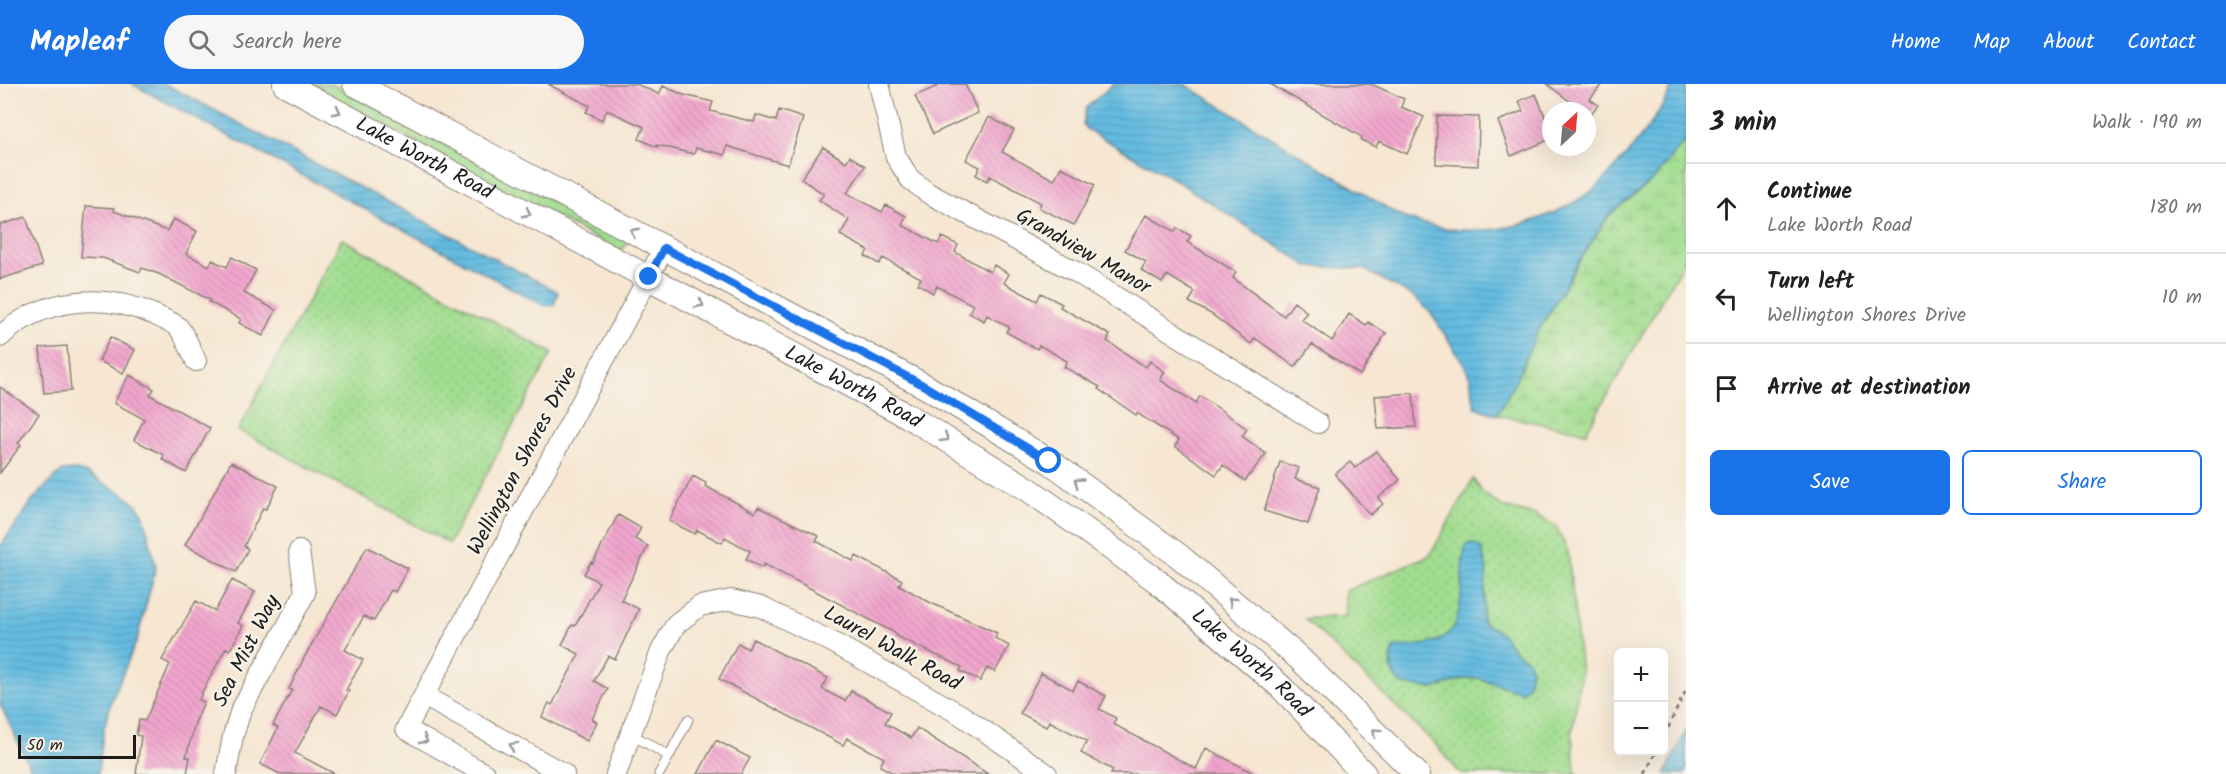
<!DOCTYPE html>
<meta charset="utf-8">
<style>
:root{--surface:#fff;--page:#f6f6f6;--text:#202124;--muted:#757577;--line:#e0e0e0;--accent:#1a73e8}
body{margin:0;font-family:Kalam,sans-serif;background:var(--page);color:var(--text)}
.controls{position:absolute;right:18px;bottom:18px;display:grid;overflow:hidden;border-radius:9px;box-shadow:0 6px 24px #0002}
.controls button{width:54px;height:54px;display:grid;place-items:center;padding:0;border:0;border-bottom:2px solid var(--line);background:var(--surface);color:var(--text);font:30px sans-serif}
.compass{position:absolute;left:1542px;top:18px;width:54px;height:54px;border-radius:50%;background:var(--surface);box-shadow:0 6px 24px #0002;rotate:26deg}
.scale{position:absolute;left:18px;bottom:15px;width:118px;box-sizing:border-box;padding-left:6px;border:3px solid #1c1c1c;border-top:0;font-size:16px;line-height:21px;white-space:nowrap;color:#1c1c1c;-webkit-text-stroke:4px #f7f3e8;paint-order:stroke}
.stop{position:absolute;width:18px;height:18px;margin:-14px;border:4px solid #1a73e8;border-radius:50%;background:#fff}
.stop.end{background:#1a73e8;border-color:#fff;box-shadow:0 2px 6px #0008}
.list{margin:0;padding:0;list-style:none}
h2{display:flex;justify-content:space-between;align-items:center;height:78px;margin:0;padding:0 24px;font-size:26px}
h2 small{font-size:20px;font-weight:400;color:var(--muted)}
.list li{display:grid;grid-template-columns:39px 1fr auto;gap:18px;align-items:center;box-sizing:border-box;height:90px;padding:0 24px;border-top:2px solid var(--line)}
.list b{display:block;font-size:22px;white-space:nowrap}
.list p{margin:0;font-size:20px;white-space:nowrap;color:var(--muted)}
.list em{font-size:20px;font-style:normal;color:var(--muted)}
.actions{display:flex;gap:12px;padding:18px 24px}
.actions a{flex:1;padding:14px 0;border:2px solid var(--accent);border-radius:9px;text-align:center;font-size:21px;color:var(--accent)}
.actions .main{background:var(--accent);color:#fff}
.icon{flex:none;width:33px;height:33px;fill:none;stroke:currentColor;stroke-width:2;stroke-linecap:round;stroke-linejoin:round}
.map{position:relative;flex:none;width:1686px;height:690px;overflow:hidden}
header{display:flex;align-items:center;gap:36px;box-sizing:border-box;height:84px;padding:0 30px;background:var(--accent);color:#fff}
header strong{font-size:28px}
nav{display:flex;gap:33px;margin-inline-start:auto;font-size:21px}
.search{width:420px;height:54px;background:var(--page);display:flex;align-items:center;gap:15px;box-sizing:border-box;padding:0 21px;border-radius:33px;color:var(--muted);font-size:22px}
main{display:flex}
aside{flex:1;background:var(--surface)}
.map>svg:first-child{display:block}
.grass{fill:url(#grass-dots);stroke:#5e7c56;stroke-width:1.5}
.wetland{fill:url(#wetland-marsh);stroke:#5e7c56;stroke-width:1.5}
.water{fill:url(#water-rules);stroke:#406c7e;stroke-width:1.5}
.building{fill:url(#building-back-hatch)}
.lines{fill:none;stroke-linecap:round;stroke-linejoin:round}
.service-casing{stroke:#898177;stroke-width:11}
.minor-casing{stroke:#898177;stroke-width:22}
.tertiary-casing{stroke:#898177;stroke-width:26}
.path{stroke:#898177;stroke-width:3;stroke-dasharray:4.5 4.5;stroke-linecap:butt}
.service{stroke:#fff;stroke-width:9}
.minor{stroke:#fff;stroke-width:20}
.tertiary{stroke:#fff;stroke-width:24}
.oneway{stroke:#999}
.route{stroke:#1a73e8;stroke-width:8}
.labels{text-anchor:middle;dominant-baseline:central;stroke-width:5;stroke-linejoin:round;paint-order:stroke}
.street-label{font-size:21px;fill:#1c1c1c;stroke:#f7f3e8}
</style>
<header>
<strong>Mapleaf</strong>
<div class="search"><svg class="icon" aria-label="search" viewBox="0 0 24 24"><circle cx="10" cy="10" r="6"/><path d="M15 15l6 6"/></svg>Search here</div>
<nav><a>Home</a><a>Map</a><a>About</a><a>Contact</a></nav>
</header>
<main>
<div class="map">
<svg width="1686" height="690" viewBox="0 0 1686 690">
<defs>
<pattern id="grass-dots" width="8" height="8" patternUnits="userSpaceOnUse" patternTransform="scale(1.5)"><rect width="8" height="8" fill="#a1dd90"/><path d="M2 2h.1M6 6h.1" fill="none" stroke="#8abd7c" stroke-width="1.8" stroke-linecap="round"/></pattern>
<pattern id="wetland-marsh" width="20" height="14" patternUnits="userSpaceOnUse" patternTransform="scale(1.5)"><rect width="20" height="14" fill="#a1dd90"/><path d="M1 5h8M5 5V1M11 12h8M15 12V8" fill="none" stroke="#8abd7c"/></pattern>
<pattern id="water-rules" width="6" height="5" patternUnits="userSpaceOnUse" patternTransform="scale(1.5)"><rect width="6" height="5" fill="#63bbe0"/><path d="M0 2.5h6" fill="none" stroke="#55a0c0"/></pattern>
<pattern id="building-back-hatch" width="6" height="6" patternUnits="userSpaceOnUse" patternTransform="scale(1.5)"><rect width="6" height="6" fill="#f1a5cd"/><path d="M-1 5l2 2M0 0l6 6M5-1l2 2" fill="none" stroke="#ce8daf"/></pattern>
</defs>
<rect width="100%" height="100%" fill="#f7f3e8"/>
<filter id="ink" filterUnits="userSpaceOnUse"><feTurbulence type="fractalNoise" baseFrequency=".0167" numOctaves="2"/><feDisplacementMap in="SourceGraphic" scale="12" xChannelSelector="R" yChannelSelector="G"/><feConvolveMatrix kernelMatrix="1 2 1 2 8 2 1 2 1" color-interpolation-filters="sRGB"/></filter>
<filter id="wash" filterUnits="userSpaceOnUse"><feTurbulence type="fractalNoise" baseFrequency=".008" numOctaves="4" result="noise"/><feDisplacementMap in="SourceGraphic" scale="24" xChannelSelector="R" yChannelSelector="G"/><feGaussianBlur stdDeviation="1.35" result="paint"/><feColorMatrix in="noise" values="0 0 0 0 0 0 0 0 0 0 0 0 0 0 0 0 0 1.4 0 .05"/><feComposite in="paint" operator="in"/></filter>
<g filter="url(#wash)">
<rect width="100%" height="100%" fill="#f6e6d2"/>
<path class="grass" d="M 308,0 L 331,0 L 628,157 L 621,168 Z
M 342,155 L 552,269 L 449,459 L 238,346 Z
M 1473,395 L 1483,409 L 1503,423 L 1535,431 L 1556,442 L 1568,468 L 1581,589 L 1572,649 L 1575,688 L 1578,690 L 1461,690 L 1435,660 L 1305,535 L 1346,532 L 1345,507 L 1430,471 Z"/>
<path class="wetland" d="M 1686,55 L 1686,174 L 1586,348 L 1497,331 L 1517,294 L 1536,251 L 1578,179 L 1609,131 L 1653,96 Z"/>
<path class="water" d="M 132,0 L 165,0 L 558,208 L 554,221 L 543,221 Z
M 1113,0 L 1184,0 L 1402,133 C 1466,157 1529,148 1586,111 C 1603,100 1618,80 1631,65 C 1648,44 1663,25 1673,0 L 1686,0 L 1686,55 L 1653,96 L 1609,131 L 1578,179 L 1536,251 L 1517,294 L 1497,331 L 1475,323 L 1470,294 L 1464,280 L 1430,228 L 1414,213 L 1364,185 L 1308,182 L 1177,97 L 1086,45 L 1083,40 L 1086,24 Z
M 76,386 L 86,389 L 123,410 L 138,422 L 144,432 L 156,483 L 137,556 L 111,618 L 104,644 L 98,690 L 33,690 L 0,620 L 0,463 L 33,416 L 53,395 L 63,387 Z
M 1471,459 L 1481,464 L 1487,485 L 1482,538 L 1501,549 L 1516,568 L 1528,576 L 1531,586 L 1528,601 L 1521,608 L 1478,594 L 1463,595 L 1433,605 L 1401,600 C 1390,588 1389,579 1394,563 C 1446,561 1460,555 1462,498 C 1463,486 1461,473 1467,461 Z
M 1686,646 L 1686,686 L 1684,690 L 1665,690 Z"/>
<g id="blocks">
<path class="building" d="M 548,0 L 636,0 L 659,10 L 663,2 L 684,11 L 713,18 L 710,27 L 754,38 L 756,31 L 776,37 L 779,26 L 803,34 L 788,81 L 727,62 L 725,71 L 696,64 L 694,70 L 657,61 L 657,63 L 639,55 L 644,43 L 607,26 L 602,36 L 586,28 L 590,22 Z
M 942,0 L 965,0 L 978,29 L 933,50 L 915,12 Z
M 1270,0 L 1371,0 L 1404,15 L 1401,23 L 1424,33 L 1407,70 L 1379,57 L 1376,63 L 1361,56 L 1362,53 Z
M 1547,0 L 1602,0 L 1590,15 L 1598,21 L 1589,32 L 1587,27 L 1583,27 Z
M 1536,10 L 1551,48 L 1551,55 L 1511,72 L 1498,37 L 1523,27 L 1519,17 Z
M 1437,32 L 1479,33 L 1478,82 L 1436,80 Z
M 989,33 L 1014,46 L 1002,68 L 1054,96 L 1061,83 L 1095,101 L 1074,141 L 1039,124 L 1041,119 L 990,92 L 987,97 L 976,91 L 980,83 L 966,76 Z
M 823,63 L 846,78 L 850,72 L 865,82 L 847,109 L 882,128 L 886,121 L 906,132 L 902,141 L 938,160 L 942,153 L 958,161 L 955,168 L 990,188 L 994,181 L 1009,190 L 1004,199 L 1037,217 L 1041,209 L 1062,220 L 1060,223 L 1110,251 L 1107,257 L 1146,283 L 1150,277 L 1165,288 L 1160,296 L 1196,319 L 1200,312 L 1218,324 L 1247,345 L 1242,352 L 1266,370 L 1245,397 L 1223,381 L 1216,391 L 1175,362 L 1179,356 L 1137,329 L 1136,331 L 1098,305 L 1100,303 L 1064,283 L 1067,277 L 1039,261 L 1037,265 L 1006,248 L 1009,243 L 987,231 L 984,237 L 969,229 L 973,221 L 937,202 L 933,209 L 918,200 L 921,194 L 883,174 L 879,180 L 865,172 L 868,166 L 840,151 L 849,136 L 819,116 L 824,110 L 801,95 Z
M 86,122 L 114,124 L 114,127 L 167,147 L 173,135 L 197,147 L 186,170 L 209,182 L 212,176 L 227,183 L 232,173 L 256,186 L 244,209 L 276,226 L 263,252 L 239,239 L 241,235 L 209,218 L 210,216 L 159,190 L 142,184 L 140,188 L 103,174 L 81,173 Z
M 1146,131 L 1175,148 L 1177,144 L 1191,152 L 1187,158 L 1236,188 L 1233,194 L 1284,232 L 1294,218 L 1307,228 L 1301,235 L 1332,257 L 1349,230 L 1366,241 L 1368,238 L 1386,249 L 1360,291 L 1312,260 L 1295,283 L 1255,254 L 1251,260 L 1211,230 L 1189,218 L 1195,208 L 1167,191 L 1162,199 L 1141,186 L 1146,178 L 1125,166 Z
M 26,133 L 42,182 L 0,195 L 0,141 Z
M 110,253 L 135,266 L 123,289 L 99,277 Z
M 67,262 L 71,307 L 44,309 L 40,264 Z
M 129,291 L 154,305 L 150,311 L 210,344 L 186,389 L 162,375 L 164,371 L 134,356 L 144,335 L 114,319 Z
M 0,303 L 39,330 L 18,359 L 21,361 L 0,389 Z
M 1413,309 L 1416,343 L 1378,345 L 1375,312 Z
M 1376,367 L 1400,396 L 1378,414 L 1383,420 L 1370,431 L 1335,390 L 1350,378 L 1355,384 Z
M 231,378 L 278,402 L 266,425 L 263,424 L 244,462 L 248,465 L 236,488 L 185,461 Z
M 1280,378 L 1299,384 L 1295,395 L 1320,403 L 1308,440 L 1264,427 Z
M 693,392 L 706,399 L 705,402 L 755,429 L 758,423 L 819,452 L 816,457 L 853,477 L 856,472 L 902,496 L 899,501 L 929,518 L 997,549 L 995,554 L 1009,562 L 995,588 L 987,584 L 980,597 L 960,587 L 962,583 L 896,552 L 897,550 L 764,480 L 762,484 L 746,475 L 750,467 L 725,453 L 722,459 L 697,446 L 695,450 L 669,437 Z
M 618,431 L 641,444 L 635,455 L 648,462 L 621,516 L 639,525 L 615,575 L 608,572 L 594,597 L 608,605 L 592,635 L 597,638 L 587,657 L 542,633 L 549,619 L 552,621 L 579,570 L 562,561 L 572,541 L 575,542 L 599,498 L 584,490 L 591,478 L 593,479 Z
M 367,463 L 408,484 L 395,508 L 391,506 L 374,537 L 364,532 L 345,566 L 363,576 L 346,606 L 349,607 L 337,630 L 321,622 L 295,669 L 335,690 L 280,690 L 260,680 L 278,644 L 273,641 L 292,606 L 289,605 L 304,574 Z
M 232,496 L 255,508 L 238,539 L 243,542 L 230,566 L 226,564 L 203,606 L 199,616 L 204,618 L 195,639 L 186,673 L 190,673 L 187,690 L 136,690 L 141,652 L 136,651 L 139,636 L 145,637 L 170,580 L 162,576 L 196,517 L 215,527 Z
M 753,555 L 828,594 L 822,605 L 845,617 L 851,607 L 867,615 L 891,628 L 885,639 L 911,654 L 917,644 L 988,690 L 895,690 L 880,682 L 884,674 L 847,654 L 843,661 L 719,595 L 738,559 L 748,565 Z
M 1041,589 L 1073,606 L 1078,597 L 1106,612 L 1099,625 L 1116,634 L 1113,640 L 1196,685 L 1206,664 L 1255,690 L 1111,690 L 1113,686 L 1081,669 L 1087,657 L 1049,637 L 1046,643 L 1020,629 Z
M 716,656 L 750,674 L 741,690 L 698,690 Z"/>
</g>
</g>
<g filter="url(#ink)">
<use href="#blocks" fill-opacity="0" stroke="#898177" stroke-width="1.5"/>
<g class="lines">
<g class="service-casing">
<path id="service" d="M 631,650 L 669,672 L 688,636
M 659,690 L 669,672"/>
</g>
<g class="minor-casing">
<path id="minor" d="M 879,0 L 896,73 L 910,95 L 928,109 L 1076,188 L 1318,339
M 0,253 C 42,213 104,208 155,231 C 162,235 174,238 179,244 C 186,253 191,266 196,277
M 424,612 L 564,690
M 226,690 L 233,652 L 241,626 L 305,509 L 299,467
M 485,690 L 406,645 L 664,164
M 616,690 L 661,567 L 676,540 L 700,522 L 731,516 L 761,523 L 834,559 L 961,631 L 1047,690"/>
</g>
<g class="tertiary-casing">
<g id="tertiary">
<path id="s1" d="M 285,0 L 908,332 L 1028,405 L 1157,497 L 1281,603 L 1364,690"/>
<path d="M 355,0 L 923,301 L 1049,377 L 1179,472 L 1299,574 L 1417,690"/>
</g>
</g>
<path class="path" d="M 1664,652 L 1686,606
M 1645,690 L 1656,668"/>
<use href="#service" class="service"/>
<use href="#minor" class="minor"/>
<use href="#tertiary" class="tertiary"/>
</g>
<defs><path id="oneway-chevron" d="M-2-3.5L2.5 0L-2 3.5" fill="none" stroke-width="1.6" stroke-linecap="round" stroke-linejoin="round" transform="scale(1.5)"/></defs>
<g class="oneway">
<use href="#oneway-chevron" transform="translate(337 27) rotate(28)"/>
<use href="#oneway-chevron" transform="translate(527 129) rotate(28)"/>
<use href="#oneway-chevron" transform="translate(634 148) rotate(-152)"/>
<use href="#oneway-chevron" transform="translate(700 220) rotate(28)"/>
<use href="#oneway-chevron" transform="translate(945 354) rotate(31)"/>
<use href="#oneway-chevron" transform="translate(1078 398) rotate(-144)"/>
<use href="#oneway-chevron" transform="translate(1232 517) rotate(-140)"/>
<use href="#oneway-chevron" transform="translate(1376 648) rotate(-136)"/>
<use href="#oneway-chevron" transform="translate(424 656) rotate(30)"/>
<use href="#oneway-chevron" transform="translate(513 662) rotate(-151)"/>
</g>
</g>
<g class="lines" filter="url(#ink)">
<path class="route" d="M 649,193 L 664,164 L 923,301 L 1049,377"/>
</g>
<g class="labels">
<g class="street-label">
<text stroke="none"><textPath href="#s1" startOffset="158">Lake Worth Road</textPath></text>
<text transform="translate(1083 168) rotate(30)">Grandview Manor</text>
<text stroke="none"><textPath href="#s1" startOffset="644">Lake Worth Road</textPath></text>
<text transform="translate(523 377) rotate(-62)">Wellington Shores Drive</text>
<text transform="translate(892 565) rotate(29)">Laurel Walk Road</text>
<text transform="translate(247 567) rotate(-63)">Sea Mist Way</text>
<text stroke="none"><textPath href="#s1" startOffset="1130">Lake Worth Road</textPath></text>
</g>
</g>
</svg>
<div class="controls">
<button>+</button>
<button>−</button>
</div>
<svg class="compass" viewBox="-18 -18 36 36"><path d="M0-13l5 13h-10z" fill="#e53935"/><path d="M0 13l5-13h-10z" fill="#757577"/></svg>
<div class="scale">50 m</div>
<div class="stop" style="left:1049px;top:377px"></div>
<div class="stop end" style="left:649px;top:193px"></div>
</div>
<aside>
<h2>3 min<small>Walk · 190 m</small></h2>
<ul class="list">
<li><svg class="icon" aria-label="ahead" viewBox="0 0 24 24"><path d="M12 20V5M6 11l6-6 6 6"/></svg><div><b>Continue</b><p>Lake Worth Road</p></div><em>180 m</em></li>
<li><svg class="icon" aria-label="left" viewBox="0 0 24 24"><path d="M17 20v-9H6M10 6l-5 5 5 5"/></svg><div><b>Turn left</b><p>Wellington Shores Drive</p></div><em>10 m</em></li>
<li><svg class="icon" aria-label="arrive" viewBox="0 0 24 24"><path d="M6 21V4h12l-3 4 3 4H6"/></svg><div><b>Arrive at destination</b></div></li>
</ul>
<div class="actions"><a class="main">Save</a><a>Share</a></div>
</aside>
</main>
